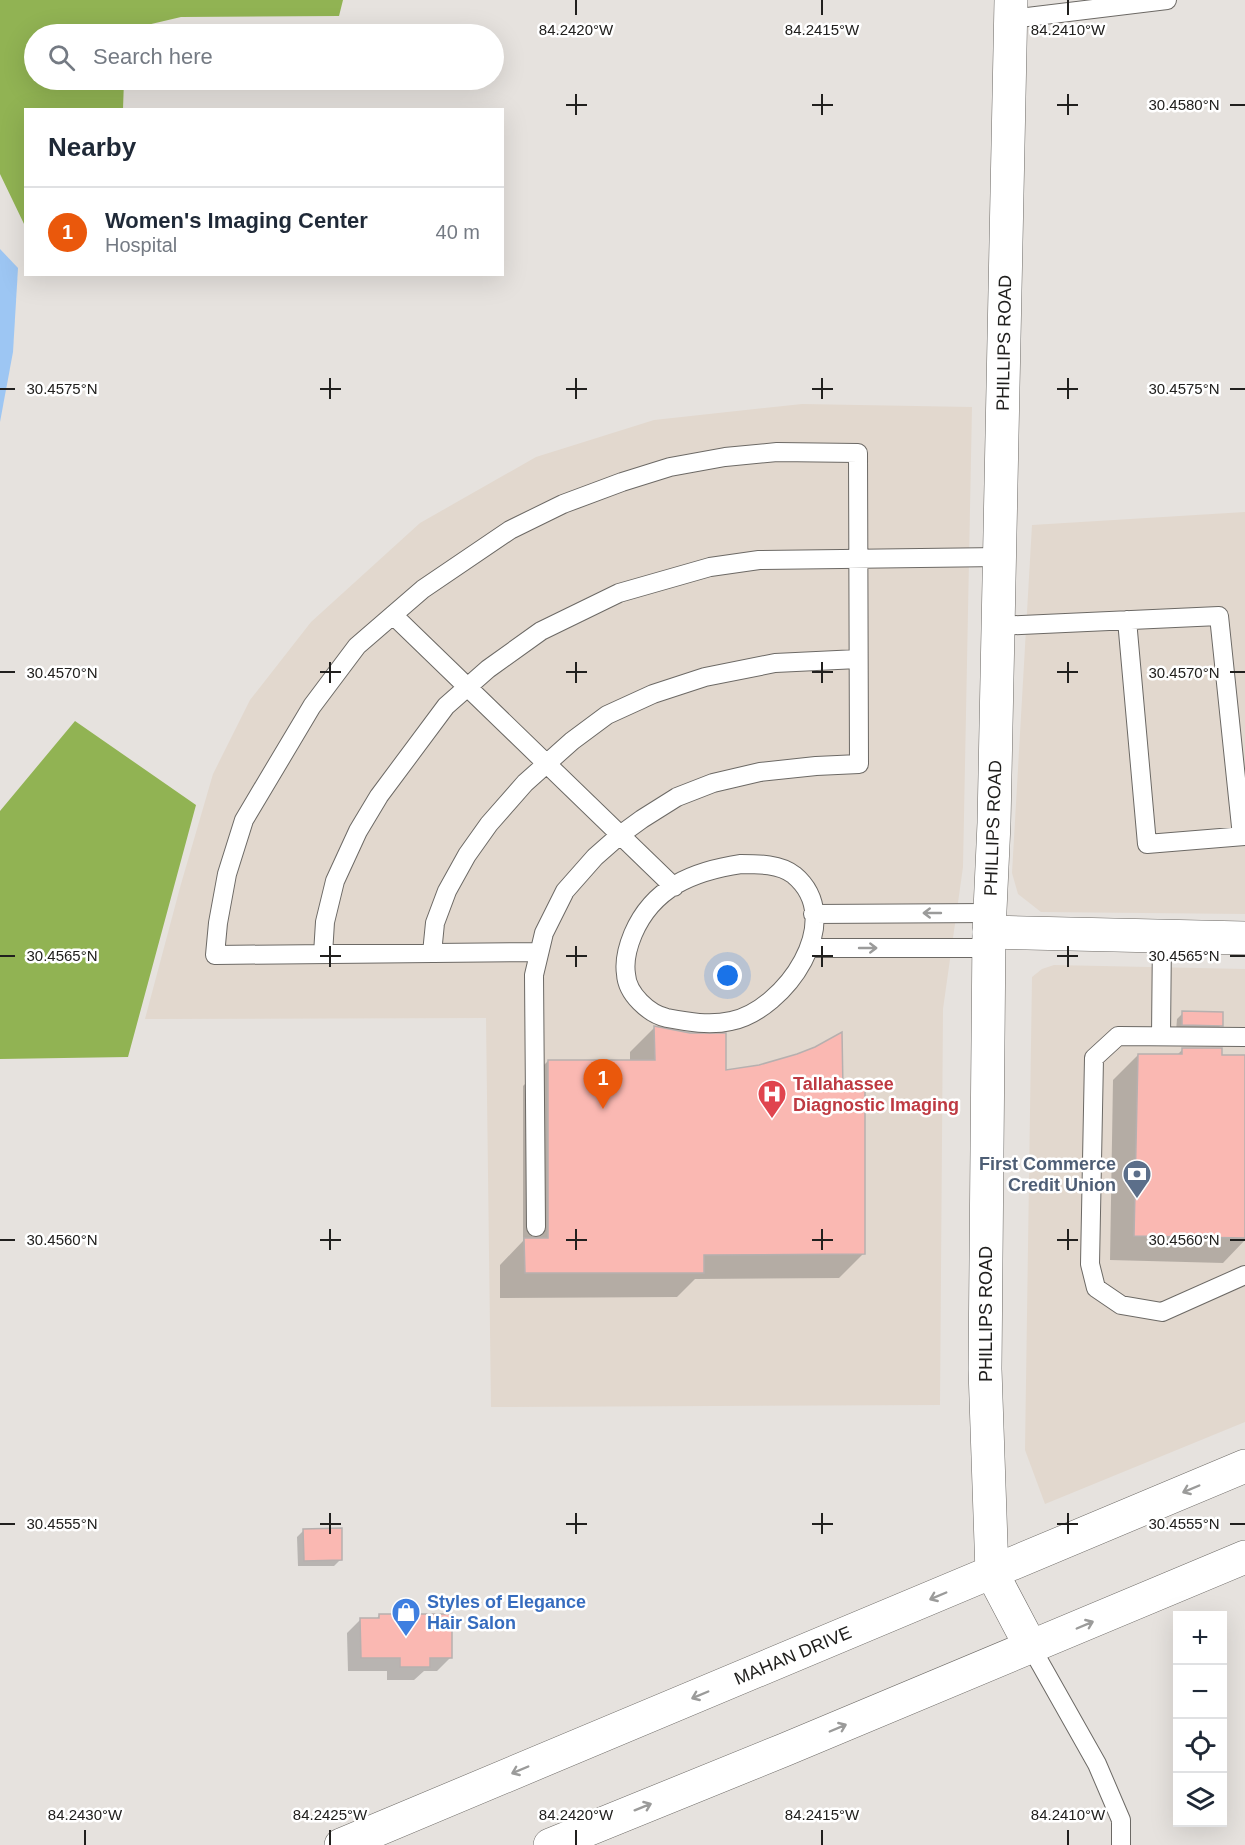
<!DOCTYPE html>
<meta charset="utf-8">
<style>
:root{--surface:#fff;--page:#f6f6f7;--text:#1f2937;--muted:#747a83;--line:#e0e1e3;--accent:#ea580c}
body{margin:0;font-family:Arial,sans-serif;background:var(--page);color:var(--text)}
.controls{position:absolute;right:18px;bottom:18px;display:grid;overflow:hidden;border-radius:0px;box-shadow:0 6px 24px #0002}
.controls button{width:54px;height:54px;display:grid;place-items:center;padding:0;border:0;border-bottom:2px solid var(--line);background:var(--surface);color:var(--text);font:30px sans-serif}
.you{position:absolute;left:728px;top:976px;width:21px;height:21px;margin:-15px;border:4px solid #fff;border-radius:50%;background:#1a73e8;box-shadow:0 0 0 9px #1a73e833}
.badge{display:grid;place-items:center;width:39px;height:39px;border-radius:50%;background:var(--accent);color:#fff;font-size:20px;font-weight:700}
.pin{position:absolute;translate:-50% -50px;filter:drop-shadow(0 2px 3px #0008)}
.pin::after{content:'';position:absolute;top:32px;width:21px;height:18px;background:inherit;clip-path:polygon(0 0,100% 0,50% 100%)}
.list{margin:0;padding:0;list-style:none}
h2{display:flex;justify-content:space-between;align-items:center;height:78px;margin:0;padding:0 24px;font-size:26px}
h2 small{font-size:20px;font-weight:400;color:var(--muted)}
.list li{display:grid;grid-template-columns:39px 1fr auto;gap:18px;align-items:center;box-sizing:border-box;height:90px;padding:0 24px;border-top:2px solid var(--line)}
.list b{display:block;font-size:22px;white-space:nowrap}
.list p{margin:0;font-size:20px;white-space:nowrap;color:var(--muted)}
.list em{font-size:20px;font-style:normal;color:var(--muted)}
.icon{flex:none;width:33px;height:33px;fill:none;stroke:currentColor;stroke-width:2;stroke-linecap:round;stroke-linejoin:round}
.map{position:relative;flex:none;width:1245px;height:1845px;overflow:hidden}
.search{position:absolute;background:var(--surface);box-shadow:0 6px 24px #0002;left:24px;top:24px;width:480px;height:66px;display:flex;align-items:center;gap:15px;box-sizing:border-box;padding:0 21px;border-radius:33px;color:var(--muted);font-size:22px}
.panel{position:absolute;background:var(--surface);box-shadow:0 6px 24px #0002;left:24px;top:108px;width:480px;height:168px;border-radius:0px}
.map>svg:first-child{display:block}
.built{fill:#e2d8ce}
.forest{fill:#91b353}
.water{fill:#9dc6f3}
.shadow{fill:#0003}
.building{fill:#fab8b2;stroke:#b6b0af;stroke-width:1.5}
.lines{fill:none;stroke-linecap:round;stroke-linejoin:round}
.lane-casing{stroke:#6c6965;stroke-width:20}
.street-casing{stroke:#6c6965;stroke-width:34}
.secondary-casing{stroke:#6c6965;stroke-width:34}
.primary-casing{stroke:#6c6965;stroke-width:34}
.lane{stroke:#fff;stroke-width:18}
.street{stroke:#fff;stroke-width:33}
.secondary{stroke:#fff;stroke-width:33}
.primary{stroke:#fff;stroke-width:33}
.oneway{stroke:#9b9b9a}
.ticks{fill:none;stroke:#21201e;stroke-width:2}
.labels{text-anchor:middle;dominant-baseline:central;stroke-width:5;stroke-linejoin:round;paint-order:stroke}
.street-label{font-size:18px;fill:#21201e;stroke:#fff}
.health-label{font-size:18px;font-weight:bold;fill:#be3a42;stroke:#fff;text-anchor:start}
.service-label{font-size:18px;font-weight:bold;fill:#4e5e75;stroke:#fff;text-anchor:end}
.shop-label{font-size:18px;font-weight:bold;fill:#366cbe;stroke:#fff;text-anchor:start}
.ticks-label{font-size:15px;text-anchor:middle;fill:#21201e;stroke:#fff;stroke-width:5;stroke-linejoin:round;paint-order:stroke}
</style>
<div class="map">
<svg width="1245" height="1845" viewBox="0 0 1245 1845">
<rect width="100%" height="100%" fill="#e6e2de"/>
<path class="built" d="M 802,404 L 972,407 L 963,867 L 943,1009 L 940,1405 L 491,1407 L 486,1018 L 145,1019 L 181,884 L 213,774 L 250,700 L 311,622 L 420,523 L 536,457 L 654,420 Z
M 1245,512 L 1245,914 L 1041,912 L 1018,894 L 1012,873 L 1032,525 Z
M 1054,965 L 1245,969 L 1245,1422 L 1045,1504 L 1025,1450 L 1032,977 L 1042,969 Z"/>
<path class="forest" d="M 0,0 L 343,0 L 339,16 L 181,17 L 147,25 L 141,34 L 34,34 L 34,80 L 124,80 L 123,109 L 26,110 L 25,226 L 0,174 Z
M 75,721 L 196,805 L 128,1057 L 0,1059 L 0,811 Z"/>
<path class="water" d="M 0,249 L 18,268 L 13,352 L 0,422 Z"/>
<path class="shadow" d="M 1183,1013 L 1221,1025 L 1215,1032 L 1176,1031 L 1177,1019 Z
M 655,1027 L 724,1072 L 841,1090 L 864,1253 L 839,1278 L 695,1279 L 677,1297 L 500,1298 L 500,1265 L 523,1241 L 523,1086 L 548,1061 L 630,1061 L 630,1052 Z
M 1183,1049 L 1221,1056 L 1245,1057 L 1245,1240 L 1223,1263 L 1110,1260 L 1113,1080 L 1138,1055 L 1176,1056 Z
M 304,1530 L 341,1559 L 334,1566 L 298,1566 L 297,1537 Z
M 379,1616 L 451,1657 L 437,1671 L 424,1671 L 414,1680 L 387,1680 L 387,1671 L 348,1671 L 347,1633 L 361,1619 L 376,1619 Z"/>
<path class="building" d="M 1182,1011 L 1223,1012 L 1223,1026 L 1182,1025 Z
M 654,1026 L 690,1033 L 726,1033 L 726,1070 L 759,1065 L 797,1054 L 815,1047 L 842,1032 L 843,1089 L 865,1089 L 865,1254 L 704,1255 L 704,1273 L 525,1273 L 524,1238 L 548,1238 L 548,1060 L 655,1060 Z
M 1182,1048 L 1222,1048 L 1222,1055 L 1245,1055 L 1245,1238 L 1134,1236 L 1138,1054 L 1182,1054 Z
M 342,1528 L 342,1560 L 304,1561 L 303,1529 Z
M 379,1614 L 452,1614 L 452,1658 L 430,1658 L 430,1667 L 400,1667 L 400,1658 L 361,1658 L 360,1618 L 379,1618 Z"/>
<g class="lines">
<g class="lane-casing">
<path id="lane" d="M 1011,19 L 1167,0
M 393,615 L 674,887
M 1127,620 L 1147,844 L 1245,836
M 998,626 L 1219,616 L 1242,836
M 741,864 C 759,864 780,864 794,875 C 848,920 785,1010 731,1021 C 710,1026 688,1022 667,1018 C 649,1014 627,994 626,974 C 624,961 628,946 633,934 C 653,887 694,871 741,864 Z
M 813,914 L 990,913
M 809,948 L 989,948
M 432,953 L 435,923 L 447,891 L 467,855 L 489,824 L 525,783 L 572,741 L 607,715 L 653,694 L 705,677 L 775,663 L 858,659
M 323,954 L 325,922 L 335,881 L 358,831 L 379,796 L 446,706 L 488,669 L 541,631 L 619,593 L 710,567 L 759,560 L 1000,557
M 1161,1036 L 1162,936
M 1245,1037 L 1118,1036 L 1094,1058 L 1090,1264 L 1096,1288 L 1121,1305 L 1162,1312 L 1245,1275
M 536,1227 L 534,975 L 544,933 L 565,891 L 595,857 L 620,835 L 642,819 L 677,797 L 713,783 L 760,772 L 816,766 L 859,764 L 858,453 L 777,452 L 725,457 L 670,467 L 622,482 L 563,504 L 510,530 L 423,589 L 357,646 L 312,706 L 244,820 L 227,874 L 218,923 L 215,955 L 539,952
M 1031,1647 L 1097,1764 L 1121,1820 L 1121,1845"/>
</g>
<g class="street-casing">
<path id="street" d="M 989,932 L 1245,938"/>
</g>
<g class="secondary-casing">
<path id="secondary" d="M 1011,0 L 994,823 L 989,932 L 985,1369 L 992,1573 L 1031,1647"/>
</g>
<g class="primary-casing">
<g id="primary">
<path id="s1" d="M 341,1845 L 1245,1466"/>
<path d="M 550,1845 L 784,1750 L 1245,1557"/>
</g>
</g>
<use href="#lane" class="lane"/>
<use href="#street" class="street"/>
<use href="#secondary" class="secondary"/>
<use href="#primary" class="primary"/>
</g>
<defs><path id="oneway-shaft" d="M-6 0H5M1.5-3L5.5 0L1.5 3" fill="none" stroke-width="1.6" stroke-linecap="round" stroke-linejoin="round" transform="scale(1.5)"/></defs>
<g class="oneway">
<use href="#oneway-shaft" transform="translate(932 913) rotate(180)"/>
<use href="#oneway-shaft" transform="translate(868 948)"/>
<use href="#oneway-shaft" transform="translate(1191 1489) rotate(157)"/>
<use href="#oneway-shaft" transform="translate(938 1596) rotate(157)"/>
<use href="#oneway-shaft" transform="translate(1085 1625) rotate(-23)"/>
<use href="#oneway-shaft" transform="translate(700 1695) rotate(157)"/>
<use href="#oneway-shaft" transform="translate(838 1728) rotate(-23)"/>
<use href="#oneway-shaft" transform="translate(520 1770) rotate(157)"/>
<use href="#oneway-shaft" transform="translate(643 1807) rotate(-22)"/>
</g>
<path class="ticks" d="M 576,0 L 576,15M 822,0 L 822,15M 1068,0 L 1068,15M 576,94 L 576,115M 822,94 L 822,115M 1068,94 L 1068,115M 566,105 L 587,105M 812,105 L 833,105M 1057,105 L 1078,105M 1230,105 L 1245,105M 330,378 L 330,399M 576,378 L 576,399M 822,378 L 822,399M 1068,378 L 1068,399M 0,389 L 15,389M 320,389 L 341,389M 566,389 L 587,389M 812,389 L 833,389M 1057,389 L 1078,389M 1230,389 L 1245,389M 330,662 L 330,683M 576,662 L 576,683M 822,662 L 822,683M 1068,662 L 1068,683M 0,672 L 15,672M 320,672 L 341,672M 566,672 L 587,672M 812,672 L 833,672M 1057,672 L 1078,672M 1230,672 L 1245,672M 330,946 L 330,967M 576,946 L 576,967M 822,946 L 822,967M 1068,946 L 1068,967M 0,956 L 15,956M 320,956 L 341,956M 566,956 L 587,956M 812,956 L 833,956M 1057,956 L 1078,956M 1230,956 L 1245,956M 330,1229 L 330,1250M 576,1229 L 576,1250M 822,1229 L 822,1250M 1068,1229 L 1068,1250M 0,1240 L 15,1240M 320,1240 L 341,1240M 566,1240 L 587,1240M 812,1240 L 833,1240M 1057,1240 L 1078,1240M 1230,1240 L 1245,1240M 330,1513 L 330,1534M 576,1513 L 576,1534M 822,1513 L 822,1534M 1068,1513 L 1068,1534M 0,1524 L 15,1524M 320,1524 L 341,1524M 566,1524 L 587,1524M 812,1524 L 833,1524M 1057,1524 L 1078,1524M 1230,1524 L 1245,1524M 85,1830 L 85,1845M 330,1830 L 330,1845M 576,1830 L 576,1845M 822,1830 L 822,1845M 1068,1830 L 1068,1845"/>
<defs>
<g id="hospital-pin" transform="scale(1.5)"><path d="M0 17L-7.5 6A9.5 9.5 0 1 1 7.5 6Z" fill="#e0444e" stroke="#fff"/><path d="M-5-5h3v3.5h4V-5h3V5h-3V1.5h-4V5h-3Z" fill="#fff"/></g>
<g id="bank-pin" transform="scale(1.5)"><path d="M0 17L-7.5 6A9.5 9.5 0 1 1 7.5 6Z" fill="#5c6f8a" stroke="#fff"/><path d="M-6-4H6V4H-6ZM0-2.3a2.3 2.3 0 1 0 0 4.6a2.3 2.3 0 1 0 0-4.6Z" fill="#fff"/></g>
<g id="shop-pin" transform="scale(1.5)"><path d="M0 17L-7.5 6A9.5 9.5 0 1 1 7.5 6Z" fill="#3f7fe0" stroke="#fff"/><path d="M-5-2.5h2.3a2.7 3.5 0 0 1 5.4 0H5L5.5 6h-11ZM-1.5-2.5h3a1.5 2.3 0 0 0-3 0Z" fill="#fff"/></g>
</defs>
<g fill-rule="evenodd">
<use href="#hospital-pin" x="772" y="1094"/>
<use href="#bank-pin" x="1137" y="1174"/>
<use href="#shop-pin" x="406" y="1612"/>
</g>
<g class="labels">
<g class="street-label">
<text transform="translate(1004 343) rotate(-89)">PHILLIPS ROAD</text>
<text transform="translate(993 828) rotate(-88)">PHILLIPS ROAD</text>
<text transform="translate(986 1314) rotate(-90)">PHILLIPS ROAD</text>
<text stroke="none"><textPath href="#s1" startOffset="490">MAHAN DRIVE</textPath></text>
</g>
<g class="health-label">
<text x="793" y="1084">Tallahassee<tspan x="793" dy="21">Diagnostic Imaging</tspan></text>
</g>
<g class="service-label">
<text x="1116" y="1164">First Commerce<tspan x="1116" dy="21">Credit Union</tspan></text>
</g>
<g class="shop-label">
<text x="427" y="1602">Styles of Elegance<tspan x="427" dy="21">Hair Salon</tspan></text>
</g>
</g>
<g class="ticks-label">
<text x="576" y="35">84.2420°W</text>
<text x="822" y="35">84.2415°W</text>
<text x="1068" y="35">84.2410°W</text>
<text x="1184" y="110">30.4580°N</text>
<text x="62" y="394">30.4575°N</text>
<text x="1184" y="394">30.4575°N</text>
<text x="62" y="678">30.4570°N</text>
<text x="1184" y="678">30.4570°N</text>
<text x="62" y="961">30.4565°N</text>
<text x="1184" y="961">30.4565°N</text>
<text x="62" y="1245">30.4560°N</text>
<text x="1184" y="1245">30.4560°N</text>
<text x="62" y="1529">30.4555°N</text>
<text x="1184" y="1529">30.4555°N</text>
<text x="85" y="1820">84.2430°W</text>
<text x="330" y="1820">84.2425°W</text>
<text x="576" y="1820">84.2420°W</text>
<text x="822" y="1820">84.2415°W</text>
<text x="1068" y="1820">84.2410°W</text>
</g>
</svg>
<div class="controls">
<button>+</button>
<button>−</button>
<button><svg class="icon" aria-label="locate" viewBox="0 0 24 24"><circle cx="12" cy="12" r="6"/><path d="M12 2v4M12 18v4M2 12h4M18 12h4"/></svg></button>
<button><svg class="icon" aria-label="layers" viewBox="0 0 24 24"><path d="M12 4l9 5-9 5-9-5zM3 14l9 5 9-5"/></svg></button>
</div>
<div class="you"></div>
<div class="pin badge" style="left:603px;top:1109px">1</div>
<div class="search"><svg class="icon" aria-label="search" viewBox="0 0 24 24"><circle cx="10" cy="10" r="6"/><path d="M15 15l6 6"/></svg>Search here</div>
<section class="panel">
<h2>Nearby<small></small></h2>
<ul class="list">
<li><span class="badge">1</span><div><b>Women's Imaging Center</b><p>Hospital</p></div><em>40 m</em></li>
</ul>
</section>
</div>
